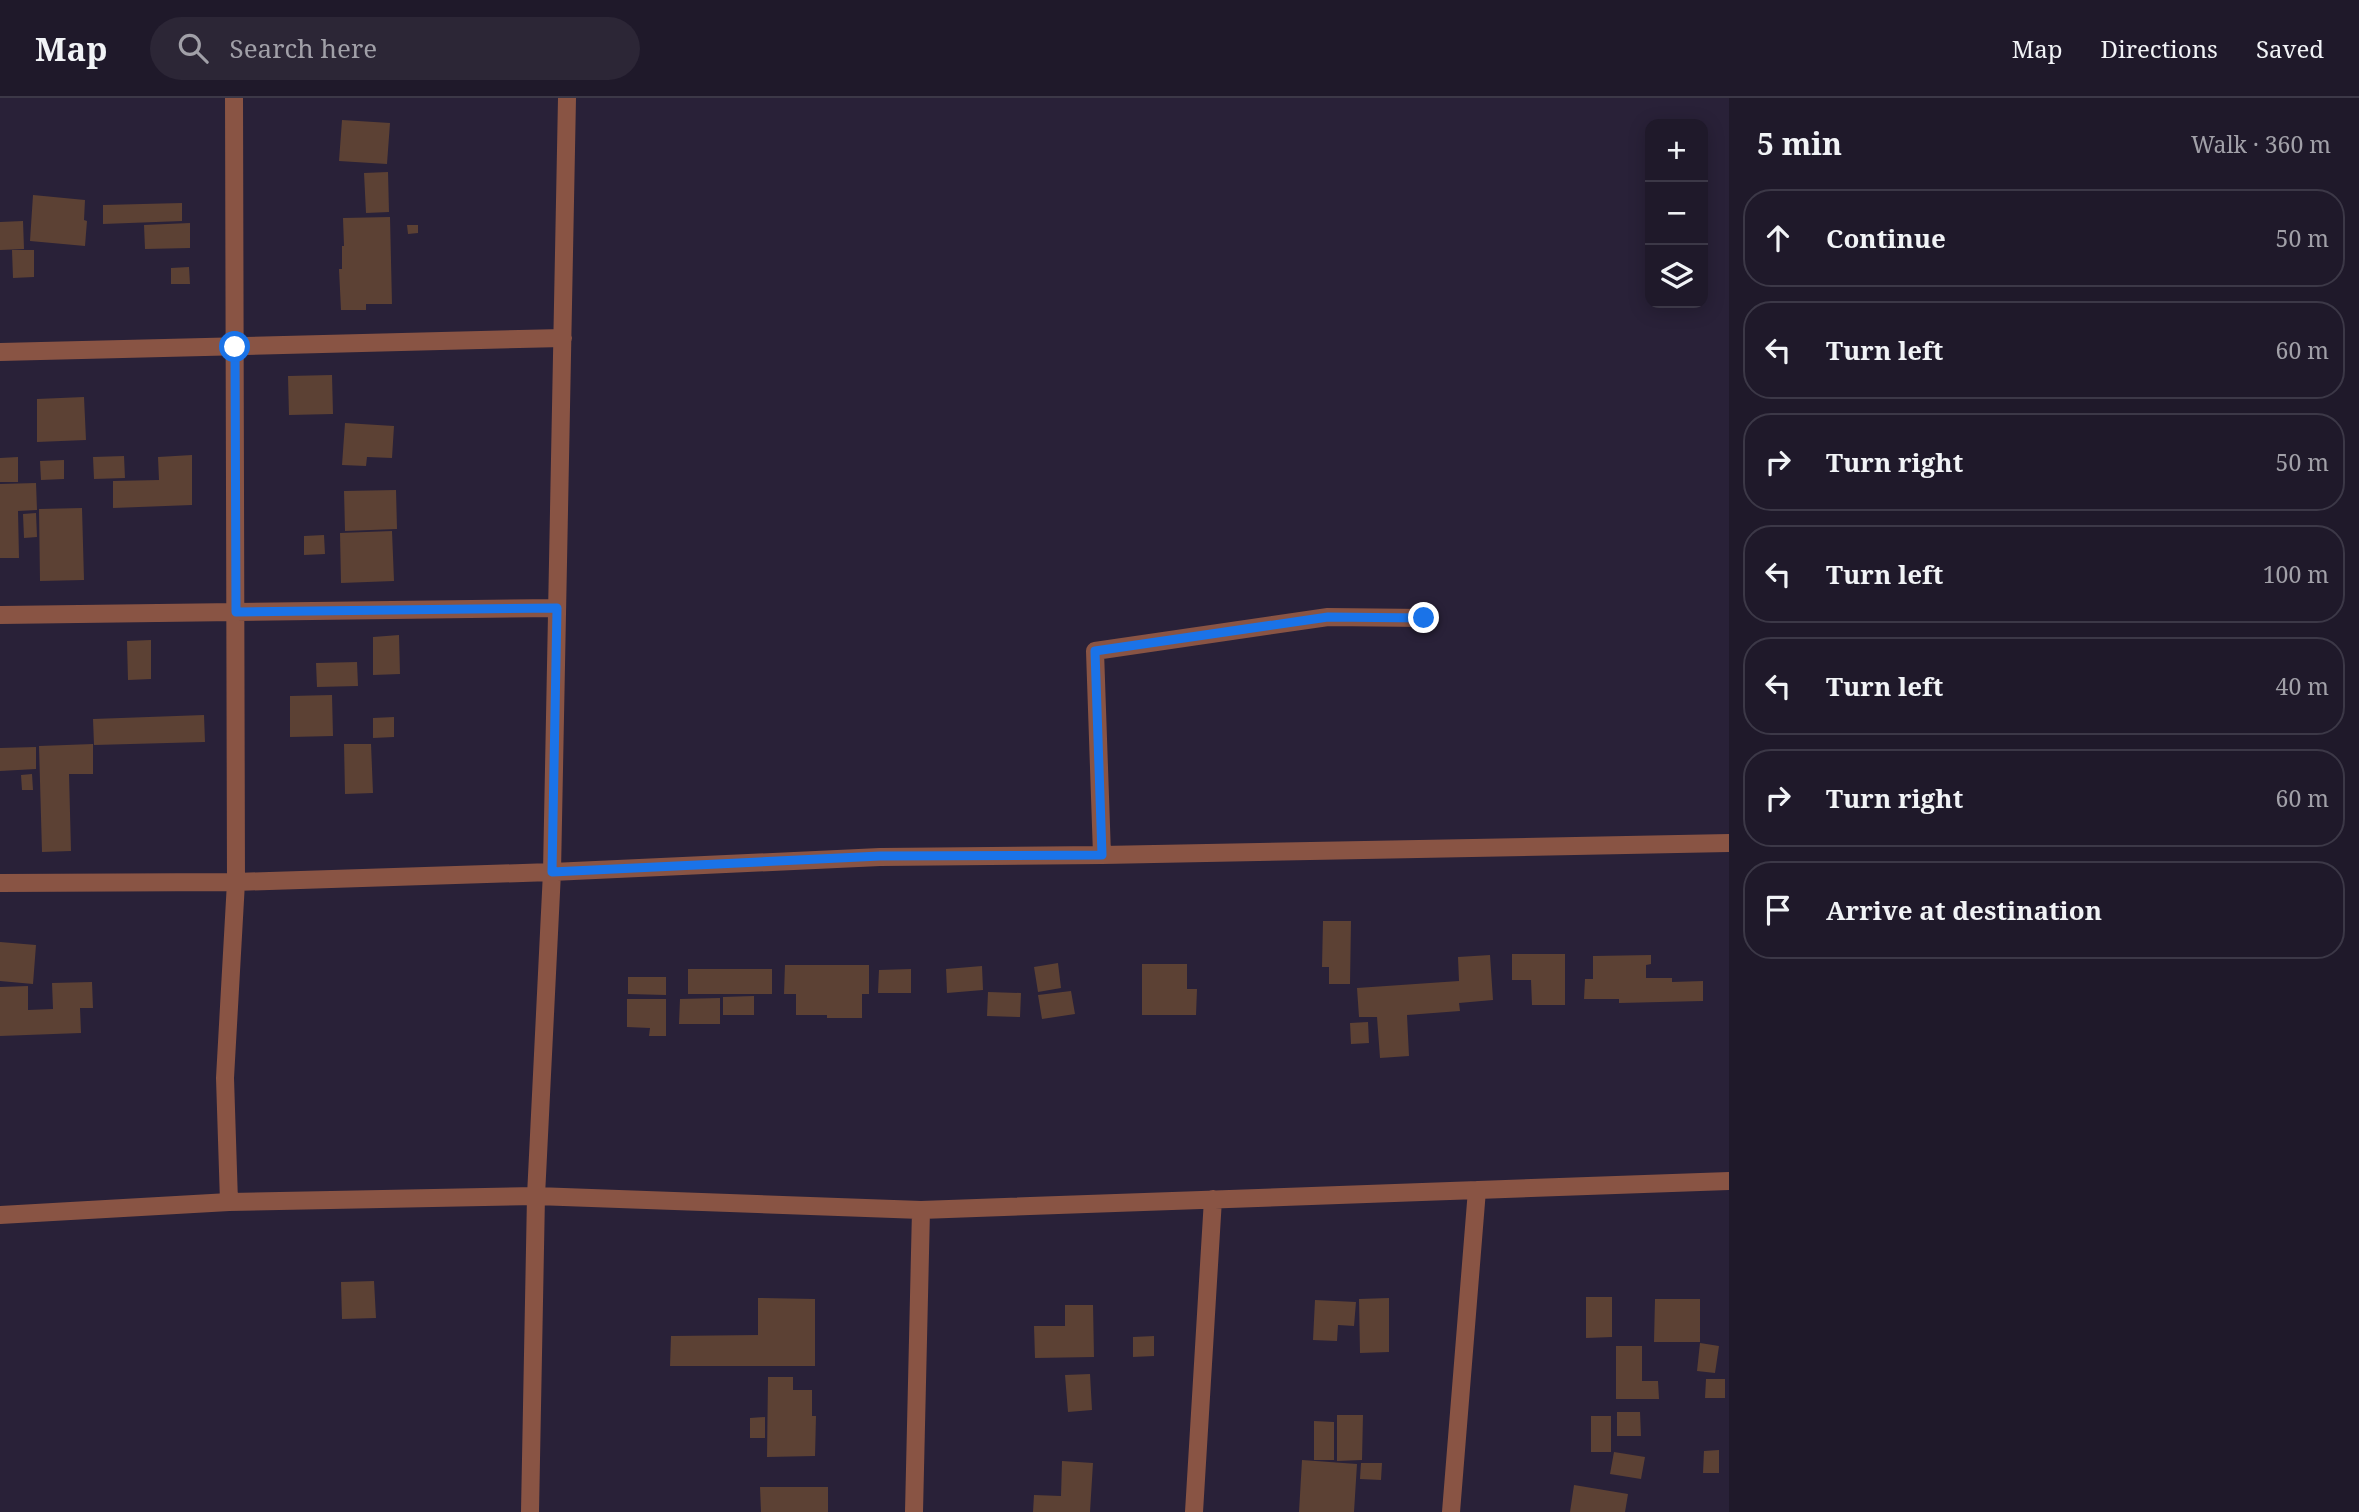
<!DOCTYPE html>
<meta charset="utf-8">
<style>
:root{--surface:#1f192a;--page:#2c2636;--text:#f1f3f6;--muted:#a1a0a8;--line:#3c3847}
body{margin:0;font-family:"Noto Serif",serif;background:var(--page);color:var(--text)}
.controls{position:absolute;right:21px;top:21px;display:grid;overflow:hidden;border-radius:14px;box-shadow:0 4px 18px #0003}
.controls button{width:63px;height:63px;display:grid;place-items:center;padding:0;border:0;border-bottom:2px solid var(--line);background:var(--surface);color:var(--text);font:35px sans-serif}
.stop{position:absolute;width:21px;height:21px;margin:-16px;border:5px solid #1a73e8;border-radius:50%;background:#fff}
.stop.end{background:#1a73e8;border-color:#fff;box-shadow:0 2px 7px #0008}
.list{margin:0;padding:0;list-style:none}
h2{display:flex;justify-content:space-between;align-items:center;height:91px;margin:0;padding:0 28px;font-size:30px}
h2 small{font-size:23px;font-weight:400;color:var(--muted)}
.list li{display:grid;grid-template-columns:46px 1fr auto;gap:21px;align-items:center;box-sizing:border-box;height:98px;margin:0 14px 14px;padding:0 14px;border:2px solid var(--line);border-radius:28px}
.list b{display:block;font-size:26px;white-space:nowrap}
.list em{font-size:23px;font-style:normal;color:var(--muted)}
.icon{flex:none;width:38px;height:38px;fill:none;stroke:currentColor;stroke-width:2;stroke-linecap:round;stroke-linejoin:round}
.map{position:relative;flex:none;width:1729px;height:1414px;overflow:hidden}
header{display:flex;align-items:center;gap:42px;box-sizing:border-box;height:98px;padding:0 35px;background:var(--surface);border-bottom:2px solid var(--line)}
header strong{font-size:33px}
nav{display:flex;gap:38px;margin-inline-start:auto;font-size:24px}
.search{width:490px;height:63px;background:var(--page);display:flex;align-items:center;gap:18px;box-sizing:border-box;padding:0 24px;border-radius:38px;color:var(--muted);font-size:26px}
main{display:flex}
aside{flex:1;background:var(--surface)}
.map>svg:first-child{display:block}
.building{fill:#5c4134}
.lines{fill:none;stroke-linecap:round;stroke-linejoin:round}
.minor{stroke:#895444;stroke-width:18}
.route{stroke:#1a73e8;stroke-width:9}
</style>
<header>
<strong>Map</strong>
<div class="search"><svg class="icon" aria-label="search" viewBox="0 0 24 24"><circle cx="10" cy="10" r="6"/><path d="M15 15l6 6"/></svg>Search here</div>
<nav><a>Map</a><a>Directions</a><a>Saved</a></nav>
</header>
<main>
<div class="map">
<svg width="1729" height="1414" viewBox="0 0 1729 1414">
<rect width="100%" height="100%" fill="#292138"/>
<path class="building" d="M 342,22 L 390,25 L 387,66 L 339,63 Z
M 388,74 L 389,114 L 366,115 L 364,75 Z
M 33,97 L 85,102 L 84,122 L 87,123 L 85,148 L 30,143 Z
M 182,105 L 182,123 L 103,126 L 103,107 Z
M 390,119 L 392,206 L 366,206 L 366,212 L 341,212 L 339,171 L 342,171 L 342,148 L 344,148 L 343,120 Z
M 23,123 L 24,151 L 0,152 L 0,124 Z
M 190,125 L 190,150 L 145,151 L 144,127 Z
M 407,127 L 418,127 L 418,135 L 408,136 Z
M 12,152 L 34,152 L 34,179 L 13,180 Z
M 189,169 L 190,186 L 171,186 L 171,170 Z
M 332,277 L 333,316 L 289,317 L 288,278 Z
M 84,299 L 86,342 L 37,344 L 37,301 Z
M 345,325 L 394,328 L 392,360 L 367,359 L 366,368 L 342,367 Z
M 192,357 L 192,407 L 113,410 L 113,383 L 159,382 L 158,359 Z
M 124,358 L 125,380 L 94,381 L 93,359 Z
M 18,359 L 18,384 L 0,384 L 0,360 Z
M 64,362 L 64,381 L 41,382 L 40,363 Z
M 36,385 L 37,412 L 18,413 L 19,460 L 0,460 L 0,386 Z
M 396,392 L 397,431 L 345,433 L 344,393 Z
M 82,410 L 84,482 L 40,483 L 39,411 Z
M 36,415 L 37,439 L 24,440 L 23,416 Z
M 392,433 L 394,483 L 341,485 L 340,435 Z
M 324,437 L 325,456 L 304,457 L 304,438 Z
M 399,537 L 400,576 L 373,577 L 373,539 Z
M 151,542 L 151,581 L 128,582 L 127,543 Z
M 357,564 L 358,588 L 317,589 L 316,565 Z
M 332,597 L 333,638 L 290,639 L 290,598 Z
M 204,617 L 205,644 L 94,647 L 93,621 Z
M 394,619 L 394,639 L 373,640 L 373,620 Z
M 93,646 L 93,676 L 69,676 L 71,753 L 42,754 L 39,648 Z
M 344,646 L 371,646 L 373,695 L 345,696 Z
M 36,649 L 36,671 L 0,673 L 0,650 Z
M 32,676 L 33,692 L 22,692 L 21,677 Z
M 1323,823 L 1351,823 L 1350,886 L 1329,886 L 1329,869 L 1322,869 Z
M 0,844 L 36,847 L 33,886 L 0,883 Z
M 1512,856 L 1565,856 L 1565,907 L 1532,907 L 1531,882 L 1512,882 Z
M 1490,857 L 1493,902 L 1459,905 L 1460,913 L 1407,917 L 1409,958 L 1380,960 L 1377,919 L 1359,919 L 1357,890 L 1459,883 L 1458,859 Z
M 1651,857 L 1651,866 L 1646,867 L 1646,880 L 1672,880 L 1672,884 L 1703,883 L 1703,903 L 1619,905 L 1619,901 L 1584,901 L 1585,881 L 1593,881 L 1593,858 Z
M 1058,865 L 1061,890 L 1038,894 L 1034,869 Z
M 1142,866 L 1187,866 L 1187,891 L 1197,891 L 1196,917 L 1142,917 Z
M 785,867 L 869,867 L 869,896 L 862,896 L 862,920 L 827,920 L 827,917 L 796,917 L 796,896 L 784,896 Z
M 982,868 L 983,892 L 947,895 L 946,871 Z
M 688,871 L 772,871 L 772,896 L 688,896 Z
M 911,871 L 911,895 L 878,895 L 879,872 Z
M 628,879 L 666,879 L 666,897 L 628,896 Z
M 92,884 L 93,910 L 80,910 L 81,935 L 0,938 L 0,889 L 28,888 L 28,912 L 53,911 L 52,885 Z
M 1071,893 L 1075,916 L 1042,921 L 1038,897 Z
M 988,894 L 1021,895 L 1020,919 L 987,918 Z
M 754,898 L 754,917 L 723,917 L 723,899 Z
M 720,900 L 720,926 L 679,926 L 680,901 Z
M 627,901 L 666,901 L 666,938 L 649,938 L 650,930 L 627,929 Z
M 1368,924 L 1369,945 L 1351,946 L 1350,925 Z
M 374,1183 L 376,1220 L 342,1221 L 341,1184 Z
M 1586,1199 L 1612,1199 L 1612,1239 L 1586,1240 Z
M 758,1200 L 815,1201 L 815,1268 L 670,1268 L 671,1238 L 758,1237 Z
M 1389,1200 L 1389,1254 L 1360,1255 L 1359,1201 Z
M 1655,1201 L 1700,1201 L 1700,1244 L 1654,1244 Z
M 1315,1202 L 1356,1204 L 1354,1228 L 1338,1227 L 1337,1243 L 1313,1242 Z
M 1065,1207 L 1093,1207 L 1094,1259 L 1035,1260 L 1034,1228 L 1065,1228 Z
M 1154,1238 L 1154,1258 L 1133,1259 L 1133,1239 Z
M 1700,1245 L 1719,1248 L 1715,1275 L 1697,1273 Z
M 1616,1248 L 1642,1248 L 1642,1283 L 1658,1283 L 1659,1301 L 1616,1301 Z
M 1090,1276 L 1092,1312 L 1068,1314 L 1065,1277 Z
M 768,1279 L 793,1279 L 793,1292 L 812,1292 L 812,1318 L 816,1318 L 815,1358 L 767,1359 Z
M 1706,1281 L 1725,1281 L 1725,1300 L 1705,1300 Z
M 1617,1314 L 1640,1314 L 1641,1338 L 1617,1338 Z
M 1337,1317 L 1363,1317 L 1362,1362 L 1337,1363 Z
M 1591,1318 L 1611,1318 L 1611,1354 L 1591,1354 Z
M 765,1319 L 765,1340 L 750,1340 L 750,1320 Z
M 1314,1323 L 1334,1324 L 1334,1362 L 1314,1362 Z
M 1719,1352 L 1719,1375 L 1703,1375 L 1704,1353 Z
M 1614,1354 L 1645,1359 L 1641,1381 L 1610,1376 Z
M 1302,1362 L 1357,1366 L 1354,1414 L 1299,1414 Z
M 1062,1363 L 1093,1365 L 1090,1414 L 1033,1414 L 1034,1397 L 1061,1398 Z
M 1361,1365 L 1382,1365 L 1381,1382 L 1360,1381 Z
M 1574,1387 L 1628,1396 L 1625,1414 L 1570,1414 Z
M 760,1389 L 828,1389 L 828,1414 L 761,1414 Z"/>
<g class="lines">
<path class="minor" d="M 0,254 L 563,240
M 0,517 L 557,510
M 1102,757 L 1095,553 L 1328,519 L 1424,520
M 0,785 L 236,784 L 234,0
M 229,1104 L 225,980 L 236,784 L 552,774 L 880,759 L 1102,757 L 1729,745
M 0,1117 L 229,1104 L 536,1098 L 921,1112 L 1729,1083
M 530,1414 L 536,1098 L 552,774 L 567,0
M 914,1414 L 921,1112
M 1194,1414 L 1213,1101
M 1451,1414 L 1477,1092"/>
</g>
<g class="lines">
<path class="route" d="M 235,249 L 236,514 L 557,510 L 552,774 L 880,758 L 1102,757 L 1095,553 L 1328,519 L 1424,520"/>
</g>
</svg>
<div class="controls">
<button>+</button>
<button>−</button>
<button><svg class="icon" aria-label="layers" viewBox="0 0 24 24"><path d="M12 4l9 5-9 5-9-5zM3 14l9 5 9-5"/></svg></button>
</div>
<div class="stop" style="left:235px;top:249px"></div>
<div class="stop end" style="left:1424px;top:520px"></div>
</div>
<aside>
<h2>5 min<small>Walk · 360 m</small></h2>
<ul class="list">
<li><svg class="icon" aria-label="ahead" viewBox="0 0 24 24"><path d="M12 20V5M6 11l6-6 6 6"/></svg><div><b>Continue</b></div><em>50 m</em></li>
<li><svg class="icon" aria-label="left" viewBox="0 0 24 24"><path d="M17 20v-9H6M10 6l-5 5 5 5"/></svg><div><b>Turn left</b></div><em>60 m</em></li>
<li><svg class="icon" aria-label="right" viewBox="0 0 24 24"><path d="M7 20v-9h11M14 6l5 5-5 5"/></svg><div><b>Turn right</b></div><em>50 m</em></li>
<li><svg class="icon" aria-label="left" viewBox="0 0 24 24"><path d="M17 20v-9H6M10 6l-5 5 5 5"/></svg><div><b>Turn left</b></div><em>100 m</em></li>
<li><svg class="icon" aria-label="left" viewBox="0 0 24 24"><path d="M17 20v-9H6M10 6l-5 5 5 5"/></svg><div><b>Turn left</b></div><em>40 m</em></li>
<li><svg class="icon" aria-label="right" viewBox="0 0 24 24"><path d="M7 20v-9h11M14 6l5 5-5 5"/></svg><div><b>Turn right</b></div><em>60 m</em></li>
<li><svg class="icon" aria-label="arrive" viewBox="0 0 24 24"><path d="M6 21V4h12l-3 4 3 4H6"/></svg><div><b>Arrive at destination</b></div></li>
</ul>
</aside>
</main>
